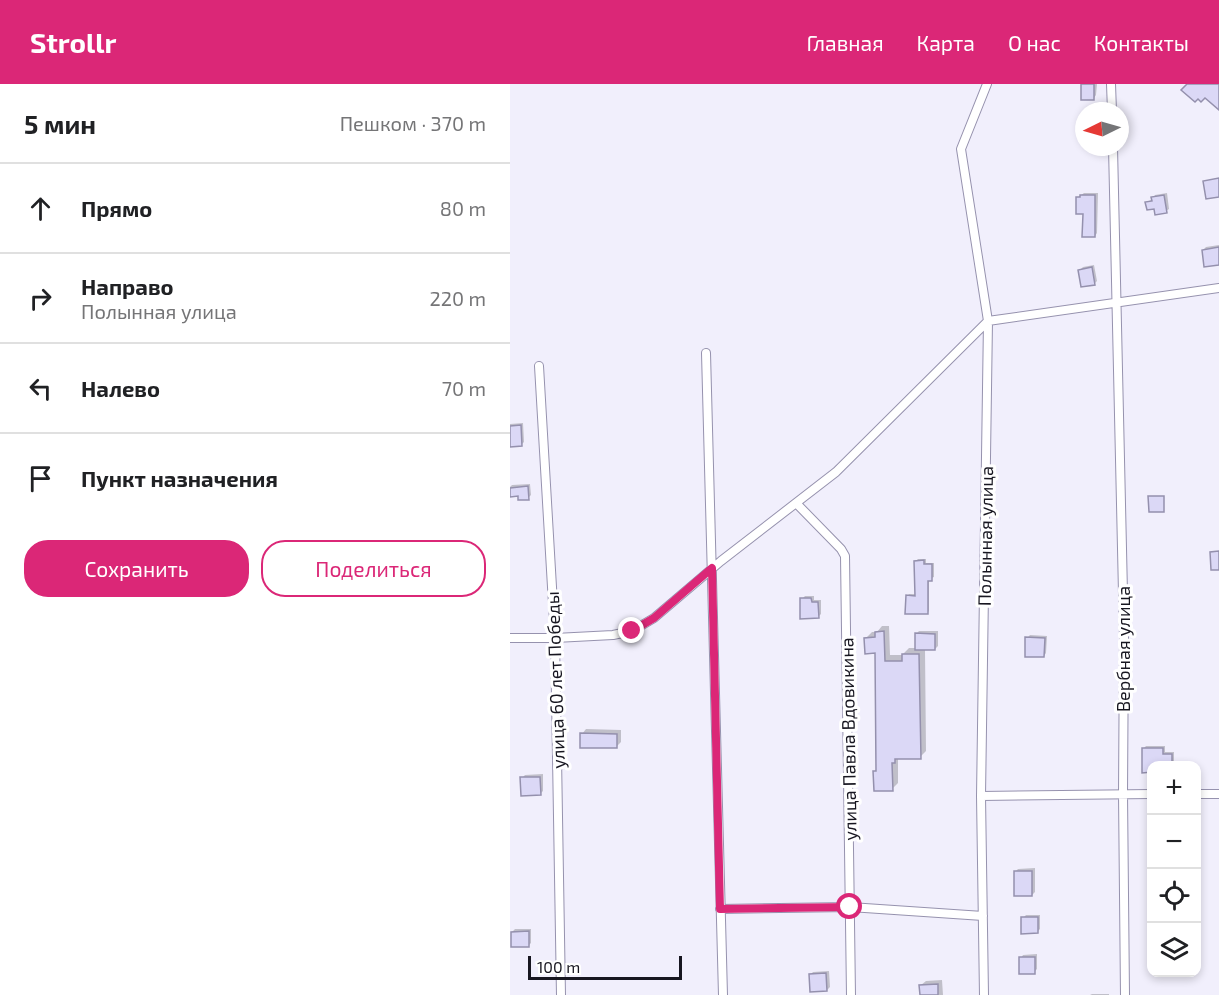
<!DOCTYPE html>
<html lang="ru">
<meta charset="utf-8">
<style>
:root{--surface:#fff;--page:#f2f2f2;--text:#202124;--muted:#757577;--line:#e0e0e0;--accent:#db2777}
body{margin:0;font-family:"Exo 2",sans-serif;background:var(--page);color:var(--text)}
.controls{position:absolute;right:18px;bottom:18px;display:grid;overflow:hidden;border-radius:12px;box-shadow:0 3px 9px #0003}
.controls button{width:54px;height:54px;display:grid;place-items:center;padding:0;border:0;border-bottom:2px solid var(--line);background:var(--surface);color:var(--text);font:30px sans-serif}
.compass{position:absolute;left:565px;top:18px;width:54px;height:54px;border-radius:50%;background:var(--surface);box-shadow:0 3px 9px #0003;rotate:265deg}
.scale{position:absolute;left:18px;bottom:15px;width:154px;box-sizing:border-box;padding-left:6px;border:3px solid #171620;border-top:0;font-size:16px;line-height:21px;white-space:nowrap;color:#171620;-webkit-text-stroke:4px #fff;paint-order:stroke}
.stop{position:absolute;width:18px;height:18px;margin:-14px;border:4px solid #db2777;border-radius:50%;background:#fff}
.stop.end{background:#db2777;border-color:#fff;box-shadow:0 2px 6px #0008}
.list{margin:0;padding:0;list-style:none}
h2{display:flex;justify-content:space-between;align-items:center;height:78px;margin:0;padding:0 24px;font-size:26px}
h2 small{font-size:20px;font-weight:400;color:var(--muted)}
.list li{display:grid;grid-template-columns:39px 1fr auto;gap:18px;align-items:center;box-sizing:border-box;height:90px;padding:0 24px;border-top:2px solid var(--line)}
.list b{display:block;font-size:22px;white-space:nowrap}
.list p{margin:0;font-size:20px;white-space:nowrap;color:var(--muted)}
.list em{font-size:20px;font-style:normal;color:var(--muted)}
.actions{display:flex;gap:12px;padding:18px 24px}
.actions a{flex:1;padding:14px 0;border:2px solid var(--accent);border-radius:24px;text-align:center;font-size:21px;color:var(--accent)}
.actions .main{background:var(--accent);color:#fff}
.icon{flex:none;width:33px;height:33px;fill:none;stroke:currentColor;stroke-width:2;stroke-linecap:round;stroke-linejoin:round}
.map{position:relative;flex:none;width:709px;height:911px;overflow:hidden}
header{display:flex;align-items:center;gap:36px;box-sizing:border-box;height:84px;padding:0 30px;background:var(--accent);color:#fff}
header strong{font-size:28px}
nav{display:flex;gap:33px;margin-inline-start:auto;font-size:21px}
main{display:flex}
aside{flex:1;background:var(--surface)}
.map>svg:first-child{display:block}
.shadow{fill:#0003}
.building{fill:#dbd8f6;stroke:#9490ad;stroke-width:1.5}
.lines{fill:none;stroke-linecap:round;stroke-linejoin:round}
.minor-casing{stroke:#9692ae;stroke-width:10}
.minor{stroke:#fff;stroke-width:8}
.route{stroke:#db2777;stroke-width:8}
.labels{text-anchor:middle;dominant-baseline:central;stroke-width:6;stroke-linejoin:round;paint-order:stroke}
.street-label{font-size:18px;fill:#171620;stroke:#fff}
</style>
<header>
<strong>Strollr</strong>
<nav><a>Главная</a><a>Карта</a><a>О нас</a><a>Контакты</a></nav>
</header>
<main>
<aside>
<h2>5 мин<small>Пешком · 370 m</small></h2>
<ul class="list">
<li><svg class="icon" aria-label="ahead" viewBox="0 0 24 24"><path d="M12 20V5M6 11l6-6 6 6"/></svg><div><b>Прямо</b></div><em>80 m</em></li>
<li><svg class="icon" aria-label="right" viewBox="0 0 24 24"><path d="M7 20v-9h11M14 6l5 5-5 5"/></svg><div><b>Направо</b><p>Полынная улица</p></div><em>220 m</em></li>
<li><svg class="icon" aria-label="left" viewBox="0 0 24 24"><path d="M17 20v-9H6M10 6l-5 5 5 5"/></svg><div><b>Налево</b></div><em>70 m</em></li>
<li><svg class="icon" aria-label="arrive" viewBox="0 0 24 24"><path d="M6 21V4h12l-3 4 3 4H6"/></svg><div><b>Пункт назначения</b></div></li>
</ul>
<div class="actions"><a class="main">Сохранить</a><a>Поделиться</a></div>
</aside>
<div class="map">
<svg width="709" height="911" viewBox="0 0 709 911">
<rect width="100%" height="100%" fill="#f1effc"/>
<path class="shadow" d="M 572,0 L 587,0 L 586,11 L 584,14 Z
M 571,34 L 574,34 L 574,52 L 568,52 L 568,36 Z
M 574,109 L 588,109 L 587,149 L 585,152 L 567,114 Z
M 657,109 L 659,125 L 656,127 L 645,123 L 637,118 L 643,115 L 645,111 Z
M 709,161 L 709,180 L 693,166 L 696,163 Z
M 584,181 L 587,197 L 584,200 L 570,186 L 573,183 Z
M 13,339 L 14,358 L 11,361 L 0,361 L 0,340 Z
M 20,400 L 21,411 L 18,414 L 9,411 L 0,411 L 0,403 L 2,401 Z
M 408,475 L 416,475 L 416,479 L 424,479 L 424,493 L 419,495 L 419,527 L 417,529 L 397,512 L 399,510 L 406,510 L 406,477 Z
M 295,512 L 304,512 L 304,516 L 311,516 L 311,530 L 308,533 L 292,515 Z
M 372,542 L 379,542 L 380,571 L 392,571 L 399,564 L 406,564 L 406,550 L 409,547 L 428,547 L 428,562 L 425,565 L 415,565 L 416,667 L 410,673 L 388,674 L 388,699 L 382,705 L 365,687 L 368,684 L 366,568 L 356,554 L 362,548 L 367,548 Z
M 520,551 L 537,552 L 536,569 L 534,572 L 517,554 Z
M 76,645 L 111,646 L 111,658 L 106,663 L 72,650 Z
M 636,662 L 655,662 L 655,668 L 664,668 L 664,682 L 642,682 L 633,665 Z
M 33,690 L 33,707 L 30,710 L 12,694 L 15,691 Z
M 525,784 L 525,808 L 522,811 L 506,787 L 508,785 Z
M 516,831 L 530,831 L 530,845 L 527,848 L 513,834 Z
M 5,845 L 21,845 L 21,859 L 18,862 L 2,848 Z
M 527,870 L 527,885 L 524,888 L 511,874 L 513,871 Z
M 319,887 L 320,903 L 317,906 L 300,891 L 303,888 Z
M 432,896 L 433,911 L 411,911 L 411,901 L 416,897 Z
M 582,910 L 599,910 L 599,911 L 580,911 Z"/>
<path class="building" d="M 571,0 L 584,0 L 584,16 L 571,16 Z
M 677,0 L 709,0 L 709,26 L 695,14 L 691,18 L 688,15 L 685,18 L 671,6 Z
M 709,94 L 709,113 L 696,115 L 693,97 Z
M 570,111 L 585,111 L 585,153 L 572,153 L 573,130 L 566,130 L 566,113 L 570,113 Z
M 654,111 L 657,129 L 645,131 L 644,125 L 637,126 L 635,118 L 642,117 L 641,113 Z
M 709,163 L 709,181 L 694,183 L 692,166 Z
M 582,183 L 585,201 L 571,203 L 568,186 Z
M 11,341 L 12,362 L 0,363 L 0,342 Z
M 18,402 L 19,416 L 8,416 L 8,412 L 0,413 L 0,404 Z
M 638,412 L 654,412 L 654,428 L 639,428 Z
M 709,467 L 709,486 L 701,486 L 700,468 Z
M 414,476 L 414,480 L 422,480 L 422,497 L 418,497 L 418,530 L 395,530 L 396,511 L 405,512 L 404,477 Z
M 290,514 L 301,514 L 302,518 L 308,518 L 309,534 L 290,535 Z
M 374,547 L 375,577 L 392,577 L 392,570 L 409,570 L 411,675 L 385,675 L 385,679 L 382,679 L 383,707 L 364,707 L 363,687 L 366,687 L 365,569 L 355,570 L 354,554 L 365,553 L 365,548 Z
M 405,549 L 425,550 L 425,566 L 405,566 Z
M 515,553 L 535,554 L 534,573 L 515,573 Z
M 70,649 L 107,650 L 107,664 L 70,664 Z
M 632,664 L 653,664 L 653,670 L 662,670 L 662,681 L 642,681 L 642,688 L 632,689 Z
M 10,693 L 30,693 L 31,711 L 11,712 Z
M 504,787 L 522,787 L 522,812 L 504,812 Z
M 511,833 L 528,833 L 528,849 L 511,850 Z
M 19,847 L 19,863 L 1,863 L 1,848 Z
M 509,873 L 525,873 L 525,890 L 509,890 Z
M 316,889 L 317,907 L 300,908 L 299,890 Z
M 428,900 L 428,911 L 410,911 L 409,901 Z"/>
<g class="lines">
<g class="minor-casing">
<path id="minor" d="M 601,0 L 602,27
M 603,63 L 614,554 L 613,710 L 615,911
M 196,269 L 213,911
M 29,282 L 45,554 L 51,911
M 286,419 L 331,465 L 335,472 L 341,911
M 0,554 L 45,554 L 103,551 L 122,547 L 144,534 L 211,477 L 326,388 L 478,237 L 709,204
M 686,710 L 709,710
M 471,712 L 642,710
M 210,825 L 340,823 L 473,832
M 474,911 L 471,712 L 478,237 L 451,65 L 477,0"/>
</g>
<use href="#minor" class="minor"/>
</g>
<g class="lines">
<path class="route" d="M 122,547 L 144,534 L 202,484 L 210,825 L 340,823"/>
</g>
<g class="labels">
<g class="street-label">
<text transform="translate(475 452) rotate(-89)">Полынная улица</text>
<text transform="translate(613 565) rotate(-90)">Вербная улица</text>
<text transform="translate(45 596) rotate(-92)">улица 60 лет Победы</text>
<text transform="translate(338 655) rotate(-91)">улица Павла Вдовикина</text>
</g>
</g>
</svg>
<div class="controls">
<button>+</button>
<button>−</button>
<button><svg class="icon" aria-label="locate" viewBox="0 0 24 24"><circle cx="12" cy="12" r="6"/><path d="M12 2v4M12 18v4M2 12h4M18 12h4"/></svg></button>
<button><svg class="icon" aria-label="layers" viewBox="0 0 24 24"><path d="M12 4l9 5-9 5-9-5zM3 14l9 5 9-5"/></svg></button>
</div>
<svg class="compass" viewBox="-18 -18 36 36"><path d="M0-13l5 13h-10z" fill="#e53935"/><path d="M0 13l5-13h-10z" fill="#757577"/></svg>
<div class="scale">100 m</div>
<div class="stop" style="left:340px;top:823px"></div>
<div class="stop end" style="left:122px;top:547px"></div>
</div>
</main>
